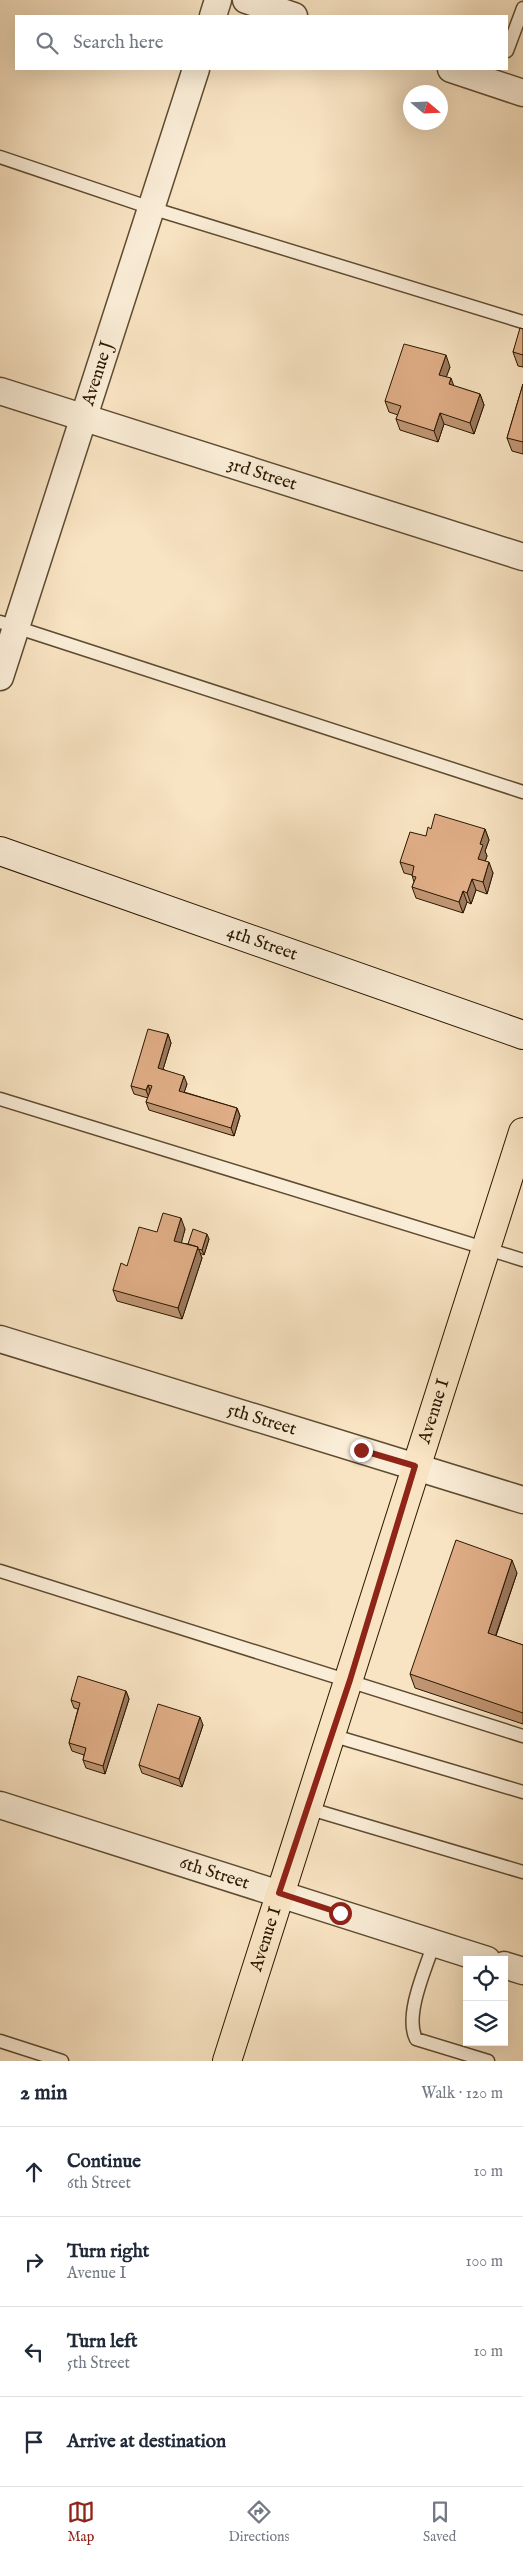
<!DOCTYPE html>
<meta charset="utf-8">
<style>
:root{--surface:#fff;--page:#f2f2f3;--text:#1f2937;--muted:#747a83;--line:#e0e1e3;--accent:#8f2418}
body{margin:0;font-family:"IM FELL English",serif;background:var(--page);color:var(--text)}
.controls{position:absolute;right:15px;bottom:15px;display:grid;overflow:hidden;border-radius:0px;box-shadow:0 5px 20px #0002}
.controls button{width:45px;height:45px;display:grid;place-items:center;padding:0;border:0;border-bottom:1px solid var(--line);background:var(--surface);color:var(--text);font:25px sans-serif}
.compass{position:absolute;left:403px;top:85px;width:45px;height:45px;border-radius:50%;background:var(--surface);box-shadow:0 5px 20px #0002;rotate:109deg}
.stop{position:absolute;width:15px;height:15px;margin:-11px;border:4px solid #8f2418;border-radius:50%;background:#fff}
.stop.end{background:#8f2418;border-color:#fff;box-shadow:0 1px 5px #0008}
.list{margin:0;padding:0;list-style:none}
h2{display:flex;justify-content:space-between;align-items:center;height:65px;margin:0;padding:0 20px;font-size:21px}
h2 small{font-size:16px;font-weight:400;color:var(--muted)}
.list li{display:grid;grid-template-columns:32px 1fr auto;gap:15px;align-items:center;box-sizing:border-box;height:90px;padding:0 20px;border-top:1px solid var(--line)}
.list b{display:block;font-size:19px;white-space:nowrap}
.list p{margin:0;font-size:16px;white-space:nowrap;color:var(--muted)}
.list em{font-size:16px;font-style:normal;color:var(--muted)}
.icon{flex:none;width:28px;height:28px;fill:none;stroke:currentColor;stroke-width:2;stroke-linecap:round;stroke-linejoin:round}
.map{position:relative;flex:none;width:523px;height:2061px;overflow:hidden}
.search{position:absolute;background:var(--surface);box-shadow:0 5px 20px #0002;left:15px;right:15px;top:15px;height:55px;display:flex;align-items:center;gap:12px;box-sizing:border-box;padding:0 18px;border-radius:0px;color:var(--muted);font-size:19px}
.sheet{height:425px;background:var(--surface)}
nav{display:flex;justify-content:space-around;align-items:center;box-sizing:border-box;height:70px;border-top:1px solid var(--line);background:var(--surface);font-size:14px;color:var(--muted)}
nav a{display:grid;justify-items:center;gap:2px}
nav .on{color:var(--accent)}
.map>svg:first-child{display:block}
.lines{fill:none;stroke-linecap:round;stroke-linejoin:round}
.lane-casing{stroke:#5e4b30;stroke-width:15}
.street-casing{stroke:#5e4b30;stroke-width:29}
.secondary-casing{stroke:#2b1800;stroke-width:30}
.primary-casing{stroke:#2b1800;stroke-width:30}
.lane{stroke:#faedd7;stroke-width:12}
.street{stroke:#faedd7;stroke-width:26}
.secondary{stroke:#faedd7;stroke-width:28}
.primary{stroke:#f8e3c2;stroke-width:28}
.wall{fill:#c09573;stroke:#2b1800}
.shaded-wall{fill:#9c795e;stroke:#2b1800}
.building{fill:#dfad86;stroke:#2b1800}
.route{stroke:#8f2418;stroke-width:6}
.labels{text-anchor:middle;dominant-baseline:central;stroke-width:5;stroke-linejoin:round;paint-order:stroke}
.street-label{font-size:18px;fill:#2b1800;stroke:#faedd7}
</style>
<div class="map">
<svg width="523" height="2061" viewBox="0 0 523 2061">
<rect width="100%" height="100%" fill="#f8e3c2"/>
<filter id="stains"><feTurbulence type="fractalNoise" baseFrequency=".004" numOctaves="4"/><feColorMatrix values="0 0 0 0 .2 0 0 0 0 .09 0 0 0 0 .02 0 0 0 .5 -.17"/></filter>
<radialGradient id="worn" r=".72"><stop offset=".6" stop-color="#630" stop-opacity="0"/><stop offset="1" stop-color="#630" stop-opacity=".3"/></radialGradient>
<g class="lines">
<g class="lane-casing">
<path id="lane" d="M 507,51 L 523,8
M 0,157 L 151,208 L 523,322
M 0,622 L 523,792
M 0,1099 L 523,1260
M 0,1571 L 523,1736
M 331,1735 L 523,1792
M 307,1808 L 523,1872
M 434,1943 C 426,1968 404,2015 416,2039 L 488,2061
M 0,2041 L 62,2061"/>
</g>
<g class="street-casing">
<g id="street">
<path d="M 246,0 L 294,16"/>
<path d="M 213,16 L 218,0"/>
<path d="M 451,69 L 523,93"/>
<path id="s1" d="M 0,391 L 523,557"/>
<path id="s2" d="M 0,677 L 196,69"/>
<path id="s3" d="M 0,1339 L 523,1500"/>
<path id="s4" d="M 0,1805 L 487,1960"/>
<path d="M 504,1965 L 523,1971"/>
</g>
</g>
<g class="secondary-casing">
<g id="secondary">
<path id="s5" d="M 0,851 L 523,1035"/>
</g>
</g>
<g class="primary-casing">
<g id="primary">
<path id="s6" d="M 227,2061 L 523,1132"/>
</g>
</g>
<use href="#lane" class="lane"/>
<use href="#street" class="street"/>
<use href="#secondary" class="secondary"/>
<use href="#primary" class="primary"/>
</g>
<path class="wall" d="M 523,329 L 523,367 L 518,366 L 513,352 Z
M 450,367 L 446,377 L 454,386 L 480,394 L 484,405 L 474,434 L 444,424 L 438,442 L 400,430 L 396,419 L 398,415 L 389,412 L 385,401 Z
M 523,384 L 523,454 L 512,451 L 507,438 Z
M 431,829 L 485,829 L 489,840 L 485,851 L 487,856 L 485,861 L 493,873 L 487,894 L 476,890 L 471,904 L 467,902 L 463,913 L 416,898 L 412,887 L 414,882 L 412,875 L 404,873 L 400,862 L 426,836 Z
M 168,1034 L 171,1043 L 163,1069 L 187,1084 L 184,1092 L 237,1108 L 240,1116 L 234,1136 L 149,1110 L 146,1102 L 148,1098 L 134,1094 L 131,1086 Z
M 185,1229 L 181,1243 L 188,1244 L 209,1239 L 204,1255 L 200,1253 L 202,1258 L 182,1319 L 117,1301 L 113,1290 L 127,1266 Z
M 517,1573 L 496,1636 L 523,1645 L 523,1724 L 415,1688 L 410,1674 Z
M 126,1691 L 129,1699 L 105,1774 L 86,1768 L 83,1760 L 84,1755 L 72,1751 L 69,1743 L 78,1709 L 74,1708 L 71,1700 Z
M 203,1725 L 182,1787 L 142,1773 L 139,1765 Z"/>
<path class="shaded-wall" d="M 446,355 L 450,367 L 443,386 L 439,375 Z
M 451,378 L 455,389 L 449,384 Z
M 480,394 L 484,405 L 474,434 L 470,423 Z
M 440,413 L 444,424 L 438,442 L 434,431 Z
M 485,829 L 489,840 L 485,851 L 487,856 L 482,870 L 478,859 L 480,844 Z
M 489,862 L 493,873 L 487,894 L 483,882 Z
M 472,879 L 476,890 L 471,904 L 467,893 Z
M 463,891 L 467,902 L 463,913 L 459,902 Z
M 168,1034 L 171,1043 L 161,1076 L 158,1068 Z
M 184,1076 L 187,1084 L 182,1099 L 179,1091 Z
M 148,1085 L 151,1093 L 149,1098 L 146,1090 Z
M 237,1108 L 240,1116 L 234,1136 L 231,1128 Z
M 181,1218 L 185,1229 L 179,1252 L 174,1241 Z
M 207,1234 L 209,1239 L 204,1255 L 202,1250 Z
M 198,1247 L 202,1258 L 182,1319 L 178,1308 Z
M 512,1560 L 517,1573 L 492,1646 L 488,1633 Z
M 126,1691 L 129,1699 L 105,1774 L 103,1766 Z
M 200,1717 L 203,1725 L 182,1787 L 179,1779 Z"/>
<path class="building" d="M 520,328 L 523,329 L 523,355 L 513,352 Z
M 404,344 L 446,355 L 439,375 L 451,378 L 449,384 L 480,394 L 470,423 L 440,413 L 434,431 L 396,419 L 401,406 L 385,401 Z
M 523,384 L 523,442 L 507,438 Z
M 435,814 L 485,829 L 480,844 L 483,845 L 478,859 L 489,862 L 483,882 L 472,879 L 467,893 L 463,891 L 459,902 L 412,887 L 416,877 L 412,876 L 414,866 L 400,862 L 410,832 L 426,836 L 428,827 L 431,829 Z
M 148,1029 L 168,1034 L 158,1068 L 184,1076 L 179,1091 L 237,1108 L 231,1128 L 146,1102 L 152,1086 L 148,1085 L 146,1090 L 131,1086 Z
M 163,1213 L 181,1218 L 174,1241 L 198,1247 L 178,1308 L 113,1290 L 121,1263 L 127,1266 L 139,1227 L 157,1232 Z
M 193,1229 L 207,1234 L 202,1250 L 198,1249 L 198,1247 L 188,1244 Z
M 456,1540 L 512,1560 L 488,1633 L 523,1645 L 523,1713 L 410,1674 Z
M 78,1676 L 126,1691 L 103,1766 L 83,1760 L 86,1748 L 69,1743 L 80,1703 L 71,1700 Z
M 158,1704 L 200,1717 L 179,1779 L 139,1765 Z"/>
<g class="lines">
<path class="route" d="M 340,1913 L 279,1893 L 350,1680 L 415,1466 L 361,1450"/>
</g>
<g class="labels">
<g class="street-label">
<text stroke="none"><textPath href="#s2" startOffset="319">Avenue J</textPath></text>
<text stroke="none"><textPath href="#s1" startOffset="275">3rd Street</textPath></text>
<text stroke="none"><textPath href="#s5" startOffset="278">4th Street</textPath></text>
<text stroke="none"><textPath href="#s6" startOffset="682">Avenue I</textPath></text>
<text stroke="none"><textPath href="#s3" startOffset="274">5th Street</textPath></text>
<text stroke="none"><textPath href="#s4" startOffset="225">6th Street</textPath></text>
<text stroke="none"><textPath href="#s6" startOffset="128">Avenue I</textPath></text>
</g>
</g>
<rect width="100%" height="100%" filter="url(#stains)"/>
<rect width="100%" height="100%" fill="url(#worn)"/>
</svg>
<div class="controls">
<button><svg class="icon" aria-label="locate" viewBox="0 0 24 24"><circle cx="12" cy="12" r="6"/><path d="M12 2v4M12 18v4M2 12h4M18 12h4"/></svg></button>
<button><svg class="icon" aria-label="layers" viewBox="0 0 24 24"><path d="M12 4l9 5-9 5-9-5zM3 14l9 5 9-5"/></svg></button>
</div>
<svg class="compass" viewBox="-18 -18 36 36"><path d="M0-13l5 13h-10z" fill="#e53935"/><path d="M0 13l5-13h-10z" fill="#747a83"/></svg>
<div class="stop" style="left:340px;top:1913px"></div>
<div class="stop end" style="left:361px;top:1450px"></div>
<div class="search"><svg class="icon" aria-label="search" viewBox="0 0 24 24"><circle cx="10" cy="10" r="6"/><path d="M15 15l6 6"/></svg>Search here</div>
</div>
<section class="sheet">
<h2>2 min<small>Walk · 120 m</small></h2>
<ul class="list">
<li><svg class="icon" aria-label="ahead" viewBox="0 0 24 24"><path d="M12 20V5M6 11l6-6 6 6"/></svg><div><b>Continue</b><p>6th Street</p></div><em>10 m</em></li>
<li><svg class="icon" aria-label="right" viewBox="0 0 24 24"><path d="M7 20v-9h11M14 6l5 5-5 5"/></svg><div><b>Turn right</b><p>Avenue I</p></div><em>100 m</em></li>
<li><svg class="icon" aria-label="left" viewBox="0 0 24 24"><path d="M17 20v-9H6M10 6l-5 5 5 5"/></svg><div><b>Turn left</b><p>5th Street</p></div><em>10 m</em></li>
<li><svg class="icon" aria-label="arrive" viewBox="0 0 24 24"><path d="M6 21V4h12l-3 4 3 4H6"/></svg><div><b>Arrive at destination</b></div></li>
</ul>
</section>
<nav>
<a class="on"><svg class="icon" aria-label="map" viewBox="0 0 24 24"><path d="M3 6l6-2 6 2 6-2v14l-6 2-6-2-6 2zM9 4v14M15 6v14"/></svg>Map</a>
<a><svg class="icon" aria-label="directions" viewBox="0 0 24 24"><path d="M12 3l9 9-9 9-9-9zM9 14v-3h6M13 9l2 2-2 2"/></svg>Directions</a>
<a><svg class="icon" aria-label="saved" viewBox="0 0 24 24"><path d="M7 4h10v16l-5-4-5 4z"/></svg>Saved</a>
</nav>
